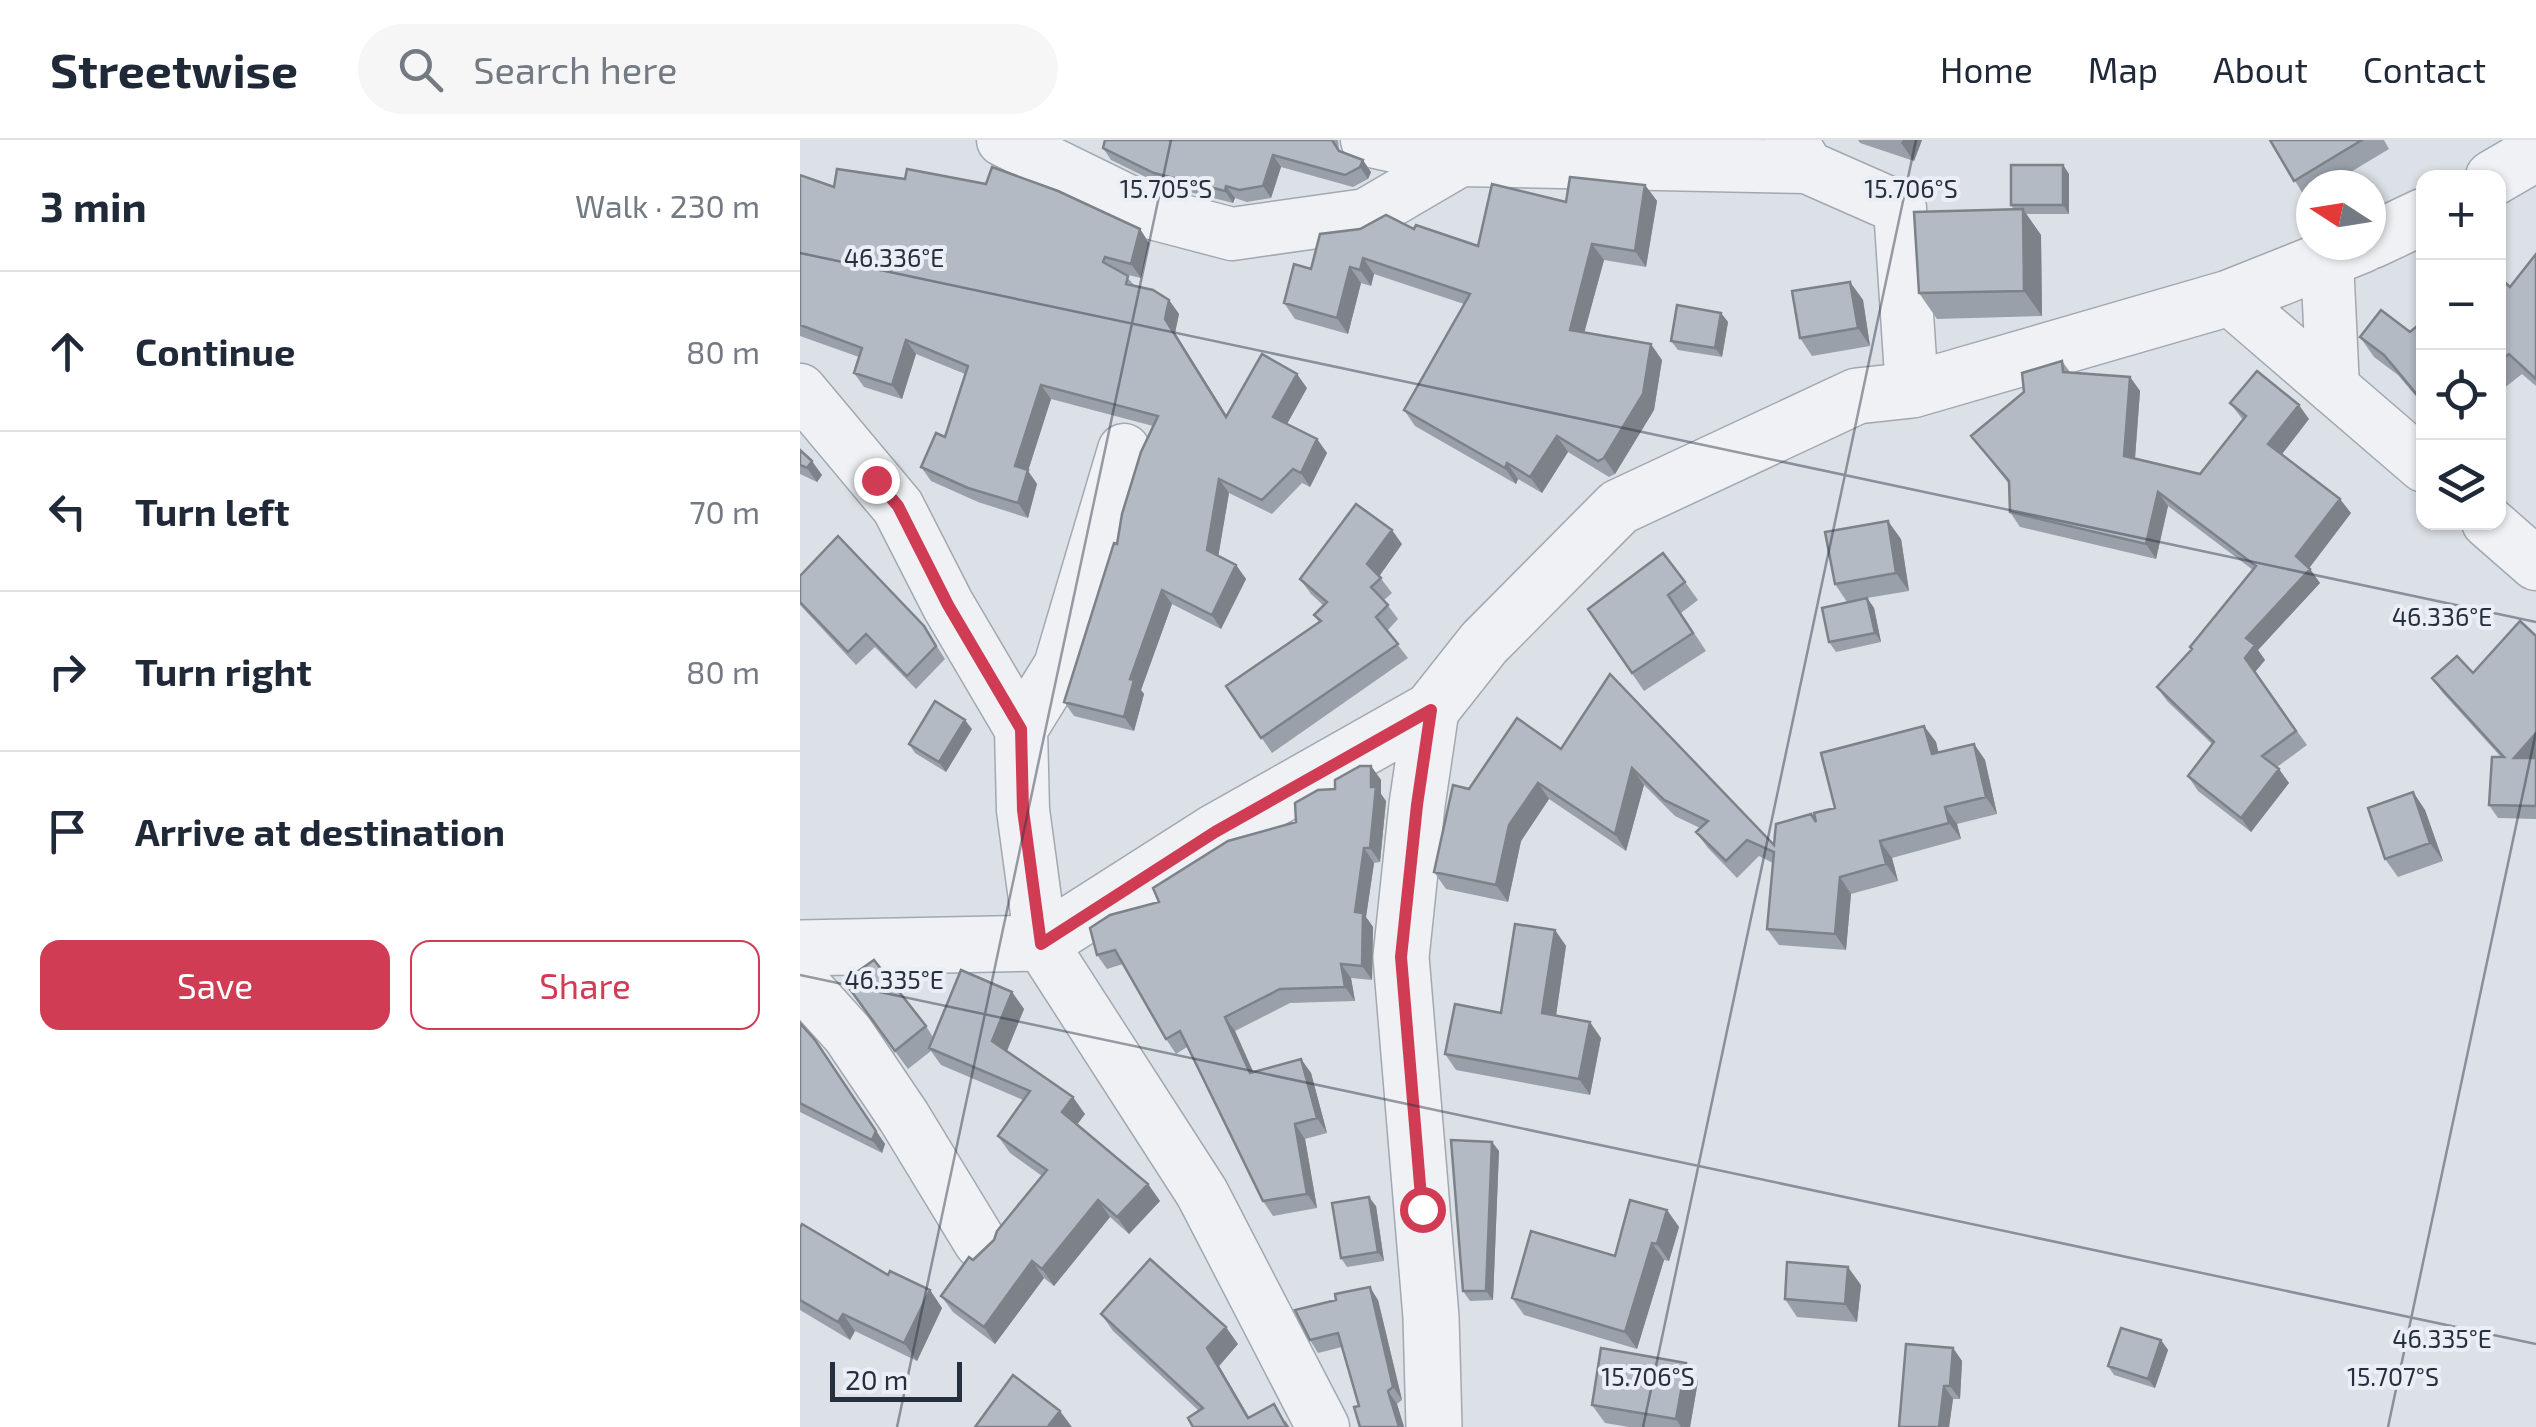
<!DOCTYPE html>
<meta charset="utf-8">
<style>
:root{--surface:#fff;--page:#f6f6f7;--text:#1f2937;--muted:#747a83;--line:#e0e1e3;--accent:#d13c55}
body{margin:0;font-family:"Exo 2",sans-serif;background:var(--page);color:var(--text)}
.controls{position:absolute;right:30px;top:30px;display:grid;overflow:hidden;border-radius:20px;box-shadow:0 2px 8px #0004}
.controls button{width:90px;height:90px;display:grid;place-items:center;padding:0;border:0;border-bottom:2px solid var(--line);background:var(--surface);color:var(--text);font:50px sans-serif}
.compass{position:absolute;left:1496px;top:30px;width:90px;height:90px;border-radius:50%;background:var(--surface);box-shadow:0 2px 8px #0004;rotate:282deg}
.scale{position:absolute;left:30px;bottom:25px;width:132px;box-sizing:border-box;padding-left:10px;border:5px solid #262f3d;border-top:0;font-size:28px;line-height:35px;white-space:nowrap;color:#262f3d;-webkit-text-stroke:8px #ebeff5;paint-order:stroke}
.stop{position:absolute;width:30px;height:30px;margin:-22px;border:8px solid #d13c55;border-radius:50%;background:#fff}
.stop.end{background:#d13c55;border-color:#fff;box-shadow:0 2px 10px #0008}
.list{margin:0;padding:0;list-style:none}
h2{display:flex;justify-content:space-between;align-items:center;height:130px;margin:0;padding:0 40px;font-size:42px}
h2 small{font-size:32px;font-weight:400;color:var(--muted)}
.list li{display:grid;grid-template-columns:65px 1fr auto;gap:30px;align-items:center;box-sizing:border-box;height:160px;padding:0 40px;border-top:2px solid var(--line)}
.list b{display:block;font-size:38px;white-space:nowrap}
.list em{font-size:32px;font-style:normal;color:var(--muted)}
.actions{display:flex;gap:20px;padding:30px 40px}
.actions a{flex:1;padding:22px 0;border:2px solid var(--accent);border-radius:20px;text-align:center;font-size:35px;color:var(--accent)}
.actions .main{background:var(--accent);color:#fff}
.icon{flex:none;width:55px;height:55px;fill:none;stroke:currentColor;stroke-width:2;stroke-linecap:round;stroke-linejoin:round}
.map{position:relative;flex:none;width:1736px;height:1287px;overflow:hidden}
header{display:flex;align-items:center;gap:60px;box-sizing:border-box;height:140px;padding:0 50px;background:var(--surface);border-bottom:2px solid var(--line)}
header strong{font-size:48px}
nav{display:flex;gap:55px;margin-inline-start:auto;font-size:35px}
.search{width:700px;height:90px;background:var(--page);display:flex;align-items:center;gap:25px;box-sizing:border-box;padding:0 35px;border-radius:55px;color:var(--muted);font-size:38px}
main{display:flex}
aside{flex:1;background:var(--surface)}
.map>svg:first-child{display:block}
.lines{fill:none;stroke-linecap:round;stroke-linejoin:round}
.minor-casing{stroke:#a2a8b1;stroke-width:55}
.tertiary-casing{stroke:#a2a8b1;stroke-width:58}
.minor{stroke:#eff1f5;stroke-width:52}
.tertiary{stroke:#eff1f5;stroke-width:55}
.wall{fill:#9aa0a9}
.shaded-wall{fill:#7d8289}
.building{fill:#b3bac4;stroke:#7d8289;stroke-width:2.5}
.route{stroke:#d13c55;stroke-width:12}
.ticks{fill:none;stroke:#262f3d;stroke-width:2.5;stroke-opacity:0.45}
.ticks-label{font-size:25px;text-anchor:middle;fill:#262f3d;stroke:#ebeff5;stroke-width:8;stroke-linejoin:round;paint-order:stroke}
</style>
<header>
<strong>Streetwise</strong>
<div class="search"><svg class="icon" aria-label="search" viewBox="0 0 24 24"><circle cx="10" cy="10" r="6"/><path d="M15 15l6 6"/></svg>Search here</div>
<nav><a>Home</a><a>Map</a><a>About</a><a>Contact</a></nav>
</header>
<main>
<aside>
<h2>3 min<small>Walk · 230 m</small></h2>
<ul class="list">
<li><svg class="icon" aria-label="ahead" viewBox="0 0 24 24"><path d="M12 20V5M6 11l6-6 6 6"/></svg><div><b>Continue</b></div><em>80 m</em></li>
<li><svg class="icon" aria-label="left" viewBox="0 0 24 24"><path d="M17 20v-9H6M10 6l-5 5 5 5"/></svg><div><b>Turn left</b></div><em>70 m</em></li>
<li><svg class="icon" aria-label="right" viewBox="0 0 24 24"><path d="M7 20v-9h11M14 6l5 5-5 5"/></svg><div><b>Turn right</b></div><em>80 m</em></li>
<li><svg class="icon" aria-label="arrive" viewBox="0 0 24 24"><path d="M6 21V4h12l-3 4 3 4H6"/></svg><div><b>Arrive at destination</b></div></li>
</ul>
<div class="actions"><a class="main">Save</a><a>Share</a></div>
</aside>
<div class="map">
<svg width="1736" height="1287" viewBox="0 0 1736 1287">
<rect width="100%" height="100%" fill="#dce1e7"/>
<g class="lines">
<g class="minor-casing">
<path id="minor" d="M 203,0 L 352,73 L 432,94 L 566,75 L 660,20 L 1007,27
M 567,0 L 660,20
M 991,0 L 1007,27 L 1100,68 L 1112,250
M 1527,121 L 1533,248
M 1429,158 L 1624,326
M 0,250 L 98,367 L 148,465 L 221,589 L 223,670 L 241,803 L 402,1053 L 523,1287
M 1688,382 L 1736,424
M 221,589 L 260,526 L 324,310
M 0,841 L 48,894 L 104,977 L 180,1102"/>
</g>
<g class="tertiary-casing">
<path id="tertiary" d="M 1693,38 L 1736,13
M 1571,101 L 1624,76
M 631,570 L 617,665 L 601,817 L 631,1177 L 634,1287
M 0,808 L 241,803 L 415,692 L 631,570 L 684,503 L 819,367 L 1057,256 L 1112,250 L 1429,158 L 1562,105"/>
</g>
<use href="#minor" class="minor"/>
<use href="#tertiary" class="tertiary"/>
</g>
<path class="wall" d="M 305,0 L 538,0 L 539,10 L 571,32 L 568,39 L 553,47 L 481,27 L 471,58 L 447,62 L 435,58 L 433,63 L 362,45 L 311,20 L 303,8 Z
M 1058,0 L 1122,0 L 1114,21 L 1060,3 Z
M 1470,0 L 1584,0 L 1589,9 L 1529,45 L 1511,45 L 1511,56 L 1506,59 Z
M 1263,25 L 1269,34 L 1269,74 L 1226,74 L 1241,95 L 1242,176 L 1137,179 L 1119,153 L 1214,70 L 1211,65 Z
M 0,35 L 34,47 L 340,89 L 349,103 L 341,138 L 324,134 L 335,146 L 369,160 L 379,174 L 375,193 L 427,276 L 507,248 L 487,284 L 517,299 L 527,313 L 510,347 L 502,343 L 472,374 L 429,353 L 418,416 L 436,425 L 446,439 L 421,489 L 372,464 L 341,550 L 344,554 L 334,591 L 274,576 L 264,562 L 317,404 L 353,286 L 251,259 L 228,331 L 237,344 L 228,378 L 178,362 L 131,341 L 121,327 L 145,297 L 165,234 L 116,214 L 102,259 L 64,247 L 54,233 L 59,217 L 0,196 Z
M 845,45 L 857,61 L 846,127 L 804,120 L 784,192 L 862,220 L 854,270 L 815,334 L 809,337 L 768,312 L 742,353 L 718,339 L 716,344 L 615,286 L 604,270 L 664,164 L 574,134 L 571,146 L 561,143 L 548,194 L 495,179 L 484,163 L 511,129 L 614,89 L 678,106 L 766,62 Z
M 1736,114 L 1736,246 L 1722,234 L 1698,253 L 1698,136 L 1710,147 Z
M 1050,142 L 1063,160 L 1070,206 L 1012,216 L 1000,198 Z
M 921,173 L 928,182 L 922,217 L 878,210 L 871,201 Z
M 1610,192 L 1624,197 L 1624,266 L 1598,235 L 1574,217 L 1560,197 Z
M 1262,221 L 1270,232 L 1330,237 L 1340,251 L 1335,319 L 1400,334 L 1443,280 L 1430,263 L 1509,279 L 1482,314 L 1551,373 L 1509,428 L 1520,443 L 1458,510 L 1465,520 L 1455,532 L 1507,605 L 1477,627 L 1489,643 L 1451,692 L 1398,651 L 1388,636 L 1412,604 L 1367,561 L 1357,547 L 1391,510 L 1453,430 L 1368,366 L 1356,419 L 1220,387 L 1210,372 L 1209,344 L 1171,296 Z
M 0,310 L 22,335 L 17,342 L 0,334 Z
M 1101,399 L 1109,451 L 1067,458 L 1074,468 L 1081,502 L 1036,512 L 1029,502 L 1067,459 L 1047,462 L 1035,444 Z
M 602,404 L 579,436 L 592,453 L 584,460 L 598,479 L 587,491 L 608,518 L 472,613 L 426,546 L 519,482 L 514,475 L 524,466 L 511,454 L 500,439 Z
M 0,436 L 124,486 L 145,519 L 116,549 L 75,507 L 56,525 L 0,465 Z
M 885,442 L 898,460 L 881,473 L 906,511 L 844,551 L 788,469 Z
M 1673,533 L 1736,618 L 1736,679 L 1698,678 L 1689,665 L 1701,617 L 1642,552 L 1632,538 Z
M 810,534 L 974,705 L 1016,682 L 1035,668 L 1124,586 L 1136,602 L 1138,612 L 1174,604 L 1185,620 L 1197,674 L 1157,684 L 1161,699 L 1092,718 L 1098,741 L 1051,754 L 1046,810 L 979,805 L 967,789 L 973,723 L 959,716 L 937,738 L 908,708 L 896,692 L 900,688 L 875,676 L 844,645 L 826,711 L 749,659 L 721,701 L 708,762 L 646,749 L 634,732 L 669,649 L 761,609 Z
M 172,589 L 146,632 L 115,613 L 109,604 Z
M 571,626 L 581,640 L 581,654 L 586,661 L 580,722 L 574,723 L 566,777 L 573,787 L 572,840 L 551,838 L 555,861 L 490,863 L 435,891 L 453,932 L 501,919 L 511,933 L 527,993 L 505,999 L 517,1068 L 473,1076 L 463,1061 L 387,907 L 376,914 L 366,899 L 323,824 L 307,829 L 297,815 L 359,762 L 496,682 L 535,649 Z
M 1613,652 L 1625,670 L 1643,721 L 1598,737 L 1585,719 Z
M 755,790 L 766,806 L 756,876 L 801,898 L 790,955 L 656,930 L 645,914 L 701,873 Z
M 44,841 L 126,886 L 133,897 L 212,852 L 224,869 L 207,911 L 285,974 L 277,984 L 348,1044 L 360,1061 L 329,1094 L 310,1077 L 254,1146 L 244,1138 L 195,1204 L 153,1172 L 141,1156 L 173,1120 L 194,1100 L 242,1036 L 210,1013 L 198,996 L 223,960 L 141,925 L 131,911 L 108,929 Z
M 0,883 L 85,1004 L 82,1013 L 0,972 Z
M 692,1002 L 699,1011 L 693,1160 L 670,1161 L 663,1151 Z
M 576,1066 L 584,1121 L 547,1127 L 541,1118 Z
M 867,1070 L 879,1087 L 869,1121 L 864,1120 L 837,1209 L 724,1175 L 712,1158 L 815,1116 Z
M 0,1088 L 88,1135 L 130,1150 L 142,1168 L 117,1221 L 55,1191 L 50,1200 L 0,1170 Z
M 1061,1145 L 1057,1182 L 997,1177 L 985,1159 Z
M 578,1160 L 602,1260 L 597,1264 L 604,1287 L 560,1287 L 559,1266 L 542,1207 L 518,1213 L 510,1200 Z
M 301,1174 L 438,1204 L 419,1226 L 449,1278 L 486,1281 L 489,1287 L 393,1287 L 399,1271 L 313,1191 Z
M 1361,1200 L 1368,1210 L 1355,1248 L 1314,1235 L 1308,1226 Z
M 1153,1208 L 1162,1221 L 1160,1259 L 1153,1259 L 1149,1287 L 1099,1287 Z
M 886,1223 L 898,1241 L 890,1287 L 829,1287 L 805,1283 L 792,1265 Z"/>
<path class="shaded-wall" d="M 1103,0 L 1122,0 L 1114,21 L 1101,3 Z
M 473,15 L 481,27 L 471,58 L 463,46 Z
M 563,20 L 571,32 L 568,39 L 560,27 Z
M 1263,25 L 1269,34 L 1269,74 L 1263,65 Z
M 845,45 L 857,61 L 846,127 L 835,111 Z
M 426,46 L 435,58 L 433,63 L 425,51 Z
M 1223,69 L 1241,95 L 1242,176 L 1224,151 Z
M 340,89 L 349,103 L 341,138 L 331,124 Z
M 792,104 L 804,120 L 781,205 L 770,190 Z
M 563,118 L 574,134 L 571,146 L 560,130 Z
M 550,127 L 561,143 L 548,194 L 537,178 Z
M 1050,142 L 1063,160 L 1070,206 L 1058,188 Z
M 369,160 L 379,174 L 375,193 L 436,291 L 365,179 Z
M 921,173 L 928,182 L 922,217 L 915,208 Z
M 106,200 L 116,214 L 102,259 L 92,245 Z
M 851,204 L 862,220 L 854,270 L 815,334 L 804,318 Z
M 497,234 L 507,248 L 483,291 L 473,277 Z
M 1330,237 L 1340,251 L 1334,331 L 1324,316 Z
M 241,245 L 251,259 L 228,331 L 237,344 L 228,378 L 218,363 L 215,326 Z
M 1499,265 L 1509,279 L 1479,318 L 1468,304 Z
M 757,296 L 768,312 L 742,353 L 730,337 Z
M 517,299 L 527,313 L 510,347 L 501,333 Z
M 12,321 L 22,335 L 17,342 L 7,328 Z
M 707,323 L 718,339 L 716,344 L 705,328 Z
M 419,339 L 429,353 L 417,424 L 407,410 Z
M 1358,352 L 1368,366 L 1356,419 L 1346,404 Z
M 1540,359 L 1551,373 L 1507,431 L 1496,416 Z
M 1088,381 L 1101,399 L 1109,451 L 1096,433 Z
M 592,390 L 602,404 L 578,438 L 567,424 Z
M 436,425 L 446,439 L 421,489 L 412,475 Z
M 1510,429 L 1520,443 L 1458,510 L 1465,520 L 1455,532 L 1445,518 L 1446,498 Z
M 362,450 L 372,464 L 341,550 L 344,554 L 334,591 L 324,577 L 330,539 Z
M 1067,458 L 1074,468 L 1081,502 L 1075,493 Z
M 165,580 L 172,589 L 146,632 L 139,622 Z
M 1124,586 L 1136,602 L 1143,630 L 1132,614 Z
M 1736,593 L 1736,617 L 1724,631 L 1714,618 Z
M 1174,604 L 1185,620 L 1197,674 L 1186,657 Z
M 571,626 L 581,640 L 581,654 L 586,661 L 580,722 L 570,708 Z
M 832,628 L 844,645 L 826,711 L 815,694 Z
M 1479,629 L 1489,643 L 1451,692 L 1441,678 Z
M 738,643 L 749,659 L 721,701 L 708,762 L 696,745 L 709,685 Z
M 1613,652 L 1625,670 L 1643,721 L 1630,703 Z
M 1145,667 L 1157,684 L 1161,699 L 1149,683 Z
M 1080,701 L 1092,718 L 1098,741 L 1086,724 Z
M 564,708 L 574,723 L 566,777 L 573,787 L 572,840 L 562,826 L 555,772 Z
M 1040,737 L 1051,754 L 1046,810 L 1035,794 Z
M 755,790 L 766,806 L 754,889 L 742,873 Z
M 541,824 L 551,838 L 555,861 L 545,847 Z
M 212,852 L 224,869 L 204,918 L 192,901 Z
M 425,877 L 435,891 L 460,947 L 450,933 Z
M 790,882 L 801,898 L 790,955 L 779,939 Z
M 24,913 L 85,1004 L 82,1013 L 72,1000 Z
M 501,919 L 511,933 L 527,993 L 517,978 Z
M 273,957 L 285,974 L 274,989 L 262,972 Z
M 495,984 L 505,999 L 517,1068 L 507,1054 Z
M 692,1002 L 699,1011 L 693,1160 L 686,1151 Z
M 348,1044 L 360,1061 L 329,1094 L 317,1077 Z
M 569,1057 L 576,1066 L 584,1121 L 578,1112 Z
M 298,1060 L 310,1077 L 254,1146 L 242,1129 Z
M 867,1070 L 879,1087 L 869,1121 L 857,1104 Z
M 852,1103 L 864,1120 L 837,1209 L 825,1192 Z
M 232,1121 L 244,1138 L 195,1204 L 184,1187 Z
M 1048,1127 L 1061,1145 L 1057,1182 L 1045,1164 Z
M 570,1147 L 578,1160 L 602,1260 L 593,1247 Z
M 130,1150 L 142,1168 L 117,1221 L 104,1203 Z
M 43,1174 L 55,1191 L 50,1200 L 38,1182 Z
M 426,1187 L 438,1204 L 419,1226 L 455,1287 L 407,1208 Z
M 1361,1200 L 1368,1210 L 1355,1248 L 1348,1239 Z
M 1153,1208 L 1162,1221 L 1160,1259 L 1150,1246 Z
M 886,1223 L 898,1241 L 890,1287 L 881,1287 L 876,1279 Z
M 1144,1246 L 1153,1259 L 1149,1287 L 1139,1287 Z
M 588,1251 L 597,1264 L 604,1287 L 599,1287 Z
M 260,1271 L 272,1287 L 251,1287 L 249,1285 Z"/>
<path class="building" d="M 305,0 L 532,0 L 539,11 L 563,20 L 560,27 L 545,35 L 473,15 L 463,46 L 439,50 L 426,46 L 425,51 L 354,33 L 303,8 Z
M 1470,0 L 1562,0 L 1494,41 Z
M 1211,25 L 1263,25 L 1263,65 L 1211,65 Z
M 192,27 L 258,51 L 340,89 L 331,124 L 305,117 L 303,122 L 328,136 L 326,144 L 353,150 L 369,160 L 365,179 L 426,277 L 462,214 L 497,234 L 473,277 L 517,299 L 501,333 L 493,329 L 462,360 L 419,339 L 407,410 L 436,425 L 412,475 L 362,450 L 330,539 L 334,540 L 324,577 L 264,562 L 314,403 L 317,404 L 322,374 L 341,312 L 358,276 L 241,245 L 215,326 L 228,330 L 218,363 L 168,348 L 121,327 L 136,293 L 145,297 L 168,226 L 106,200 L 92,245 L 54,233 L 62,208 L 0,185 L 0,35 L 34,47 L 37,29 L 105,39 L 107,29 L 186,44 Z
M 770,37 L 845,45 L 835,111 L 792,104 L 770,190 L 851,204 L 843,254 L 804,318 L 798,321 L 757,296 L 730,337 L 707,323 L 705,328 L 604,270 L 670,154 L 563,118 L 560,130 L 550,127 L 537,178 L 484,163 L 494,124 L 511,129 L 520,94 L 560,89 L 586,75 L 614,89 L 616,85 L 678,106 L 692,44 L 766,62 Z
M 1223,69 L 1224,151 L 1119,153 L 1114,72 Z
M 1736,114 L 1736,239 L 1709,214 L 1698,222 L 1698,136 L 1710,147 Z
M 1050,142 L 1058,188 L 1000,198 L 992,151 Z
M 877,165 L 921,173 L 915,208 L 871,201 Z
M 1581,170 L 1610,192 L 1616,187 L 1624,197 L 1624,263 L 1584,215 L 1560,197 Z
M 1262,221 L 1263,232 L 1330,237 L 1324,316 L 1400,334 L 1446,276 L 1430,263 L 1457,231 L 1499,265 L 1468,304 L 1540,359 L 1496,416 L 1510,429 L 1446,498 L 1455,505 L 1445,518 L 1496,591 L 1462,616 L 1479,629 L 1441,678 L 1388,636 L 1414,602 L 1357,547 L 1392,509 L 1390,507 L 1456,426 L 1358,352 L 1346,404 L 1210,372 L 1209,341 L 1171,296 L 1224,252 L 1222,233 Z
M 0,310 L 12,321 L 7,328 L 0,325 Z
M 556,364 L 592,390 L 567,424 L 581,438 L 571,447 L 588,465 L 576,477 L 598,504 L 461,598 L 426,546 L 521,481 L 514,475 L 527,462 L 500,439 Z
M 1088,381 L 1096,433 L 1035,444 L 1025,392 Z
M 38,396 L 124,486 L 136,506 L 107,536 L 66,494 L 48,512 L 0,462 L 0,436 Z
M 863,413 L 885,442 L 868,455 L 893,493 L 832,533 L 788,469 Z
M 1067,458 L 1075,493 L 1029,502 L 1022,468 Z
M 1720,481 L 1736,496 L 1736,593 L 1714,618 L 1736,618 L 1736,666 L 1689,665 L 1692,617 L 1704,617 L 1632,538 L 1657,516 L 1673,533 Z
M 810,534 L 974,705 L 976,684 L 1011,674 L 1016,682 L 1014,673 L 1035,668 L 1021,613 L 1124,586 L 1132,614 L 1174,604 L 1186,657 L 1145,667 L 1149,683 L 1080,701 L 1086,724 L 1040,737 L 1035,794 L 967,789 L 974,712 L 947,700 L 926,721 L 896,692 L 908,681 L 864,660 L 832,628 L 815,694 L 738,643 L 709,685 L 696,745 L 634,732 L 653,645 L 669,649 L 717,578 L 761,609 Z
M 135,561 L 165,580 L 139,622 L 109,604 Z
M 560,626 L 571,626 L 571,647 L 576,647 L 570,708 L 564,708 L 555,772 L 563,773 L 562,826 L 541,824 L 545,847 L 480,849 L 425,877 L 450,933 L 501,919 L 517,978 L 495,984 L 507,1054 L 463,1061 L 380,891 L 366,899 L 315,810 L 297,815 L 290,788 L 310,775 L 359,762 L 353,748 L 428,701 L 496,682 L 495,663 L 518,650 L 535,649 L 535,640 Z
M 1613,652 L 1630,703 L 1585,719 L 1568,668 Z
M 715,784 L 755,790 L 742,873 L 790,882 L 779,939 L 645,914 L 655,864 L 701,873 Z
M 74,820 L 126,886 L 95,911 L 44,841 Z
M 161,830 L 212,852 L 192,901 L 273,957 L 262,972 L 348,1044 L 317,1077 L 298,1060 L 242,1129 L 232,1121 L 184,1187 L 141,1156 L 169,1117 L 173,1120 L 194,1100 L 197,1091 L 247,1030 L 198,996 L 230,951 L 129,908 Z
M 0,883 L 15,900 L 76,991 L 72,1000 L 0,963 Z
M 651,1000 L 692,1002 L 686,1151 L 663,1151 Z
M 569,1057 L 578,1112 L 541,1118 L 532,1063 Z
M 830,1060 L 867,1070 L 857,1104 L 852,1103 L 825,1192 L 712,1158 L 731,1091 L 815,1116 Z
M 2,1084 L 88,1135 L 90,1131 L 130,1150 L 104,1203 L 43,1174 L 38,1182 L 0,1160 L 0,1088 Z
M 350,1119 L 426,1187 L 407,1208 L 448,1278 L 474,1264 L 485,1284 L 488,1287 L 393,1287 L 388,1278 L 403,1268 L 301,1174 Z
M 987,1122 L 1048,1127 L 1045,1164 L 985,1159 Z
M 570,1147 L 593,1247 L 588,1251 L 599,1287 L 560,1287 L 554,1267 L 559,1266 L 538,1193 L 510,1200 L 495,1170 L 536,1160 L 535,1154 Z
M 1321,1188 L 1361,1200 L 1348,1239 L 1308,1226 Z
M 1106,1204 L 1153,1208 L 1150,1246 L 1144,1246 L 1139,1287 L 1099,1287 Z
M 801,1208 L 886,1223 L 876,1279 L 792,1265 Z
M 213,1235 L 260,1271 L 249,1285 L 251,1287 L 175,1287 Z"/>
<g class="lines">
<path class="route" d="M 76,340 L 98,366 L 148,465 L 221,589 L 223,670 L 241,804 L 415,692 L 631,570 L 617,665 L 601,817 L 622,1069"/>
</g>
<path class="ticks" d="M 0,113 L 1736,482M 0,835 L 1736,1204M 97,1287 L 371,0M 843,1287 L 1116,0M 1588,1287 L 1736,592"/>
<g class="ticks-label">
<text x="366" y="58">15.705°S</text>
<text x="1111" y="58">15.706°S</text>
<text x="94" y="127">46.336°E</text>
<text x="1642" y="486">46.336°E</text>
<text x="94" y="849">46.335°E</text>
<text x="1642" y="1208">46.335°E</text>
<text x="848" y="1246">15.706°S</text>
<text x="1593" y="1246">15.707°S</text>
</g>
</svg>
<div class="controls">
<button>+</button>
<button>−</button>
<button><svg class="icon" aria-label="locate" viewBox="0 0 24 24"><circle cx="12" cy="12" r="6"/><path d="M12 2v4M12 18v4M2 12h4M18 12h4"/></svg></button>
<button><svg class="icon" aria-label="layers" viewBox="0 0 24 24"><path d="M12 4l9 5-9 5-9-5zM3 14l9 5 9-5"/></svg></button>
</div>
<svg class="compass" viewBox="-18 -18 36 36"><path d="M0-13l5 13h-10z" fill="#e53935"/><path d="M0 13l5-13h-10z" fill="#747a83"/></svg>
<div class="scale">20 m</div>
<div class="stop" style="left:622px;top:1069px"></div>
<div class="stop end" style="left:76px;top:340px"></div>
</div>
</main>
